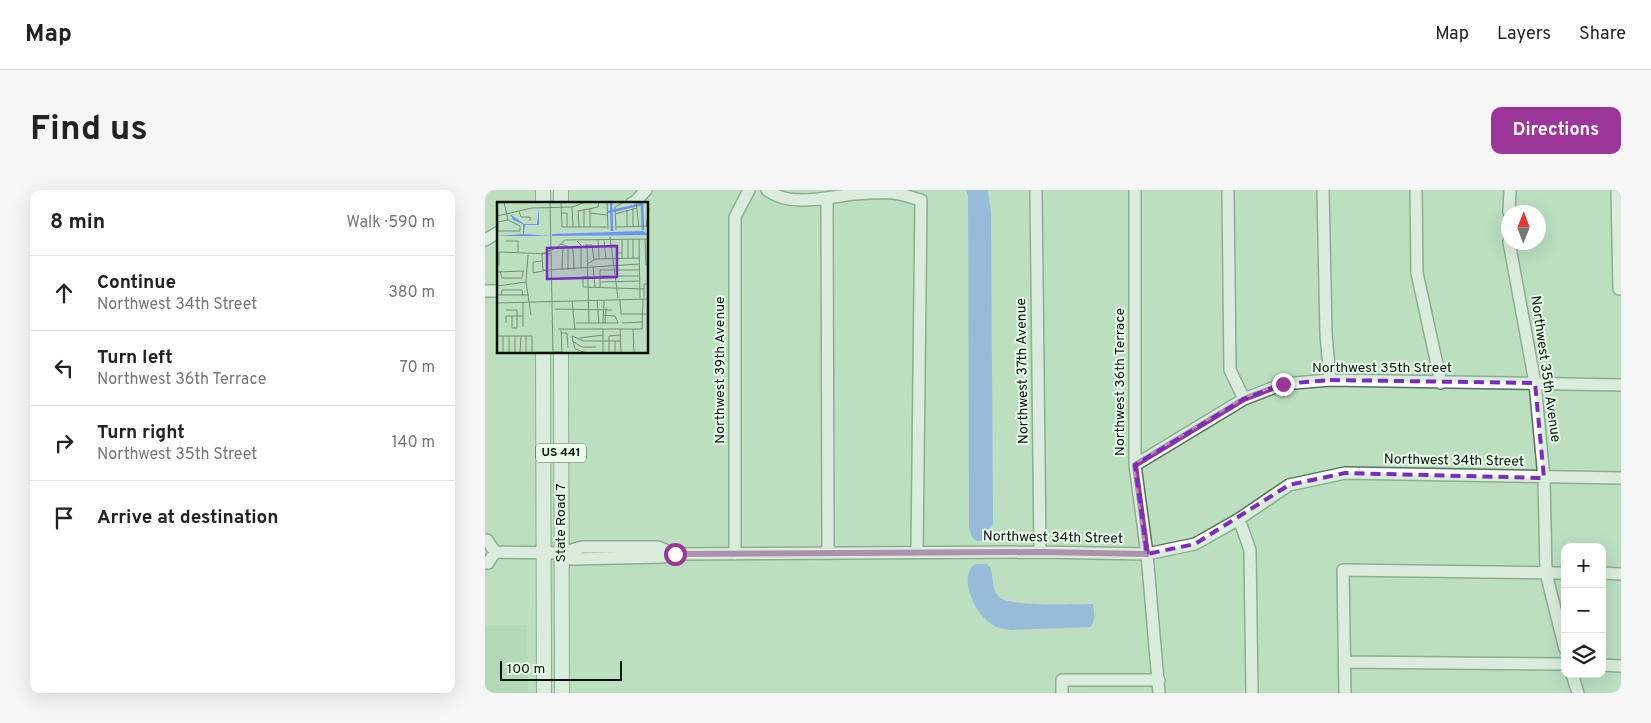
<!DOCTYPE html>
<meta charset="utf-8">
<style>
:root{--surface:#fff;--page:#f6f6f6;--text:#222;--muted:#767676;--line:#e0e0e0;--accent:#9c369a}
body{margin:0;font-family:Overpass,sans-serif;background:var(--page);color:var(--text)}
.controls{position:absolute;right:15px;bottom:15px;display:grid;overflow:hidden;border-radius:10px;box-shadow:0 5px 20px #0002}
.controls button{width:45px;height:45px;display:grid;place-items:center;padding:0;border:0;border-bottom:1px solid var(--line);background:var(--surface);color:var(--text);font:25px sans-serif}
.compass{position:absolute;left:1016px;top:15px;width:45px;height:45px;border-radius:50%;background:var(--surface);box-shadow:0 5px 20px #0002;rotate:1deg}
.scale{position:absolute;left:15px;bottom:12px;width:122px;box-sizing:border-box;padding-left:5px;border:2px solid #08140a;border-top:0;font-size:14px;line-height:18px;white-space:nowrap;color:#08140a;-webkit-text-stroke:4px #e9fbeb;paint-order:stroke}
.stop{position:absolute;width:15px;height:15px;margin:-11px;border:4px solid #9c369a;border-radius:50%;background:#fff}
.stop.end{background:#9c369a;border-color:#fff;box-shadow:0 1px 5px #0008}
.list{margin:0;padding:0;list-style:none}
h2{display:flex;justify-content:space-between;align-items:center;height:65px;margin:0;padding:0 20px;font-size:21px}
h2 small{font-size:16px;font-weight:400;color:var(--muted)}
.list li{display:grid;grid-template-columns:32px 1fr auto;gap:15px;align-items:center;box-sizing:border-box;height:75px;padding:0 20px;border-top:1px solid var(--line)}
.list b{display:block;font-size:19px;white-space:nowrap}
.list p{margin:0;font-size:16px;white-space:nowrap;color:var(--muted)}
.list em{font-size:16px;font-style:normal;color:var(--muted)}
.icon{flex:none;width:28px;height:28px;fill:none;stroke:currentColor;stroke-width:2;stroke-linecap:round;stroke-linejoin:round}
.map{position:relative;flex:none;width:1136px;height:503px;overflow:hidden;border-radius:10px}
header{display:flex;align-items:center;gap:30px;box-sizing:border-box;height:70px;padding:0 25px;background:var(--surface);border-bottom:1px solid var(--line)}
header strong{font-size:24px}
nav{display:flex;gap:28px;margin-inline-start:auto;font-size:18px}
.intro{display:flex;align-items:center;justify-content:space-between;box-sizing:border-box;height:120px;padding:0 30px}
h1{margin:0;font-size:35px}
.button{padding:12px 22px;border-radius:10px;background:var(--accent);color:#fff;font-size:18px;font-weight:700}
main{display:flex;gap:30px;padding:0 30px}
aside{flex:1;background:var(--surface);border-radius:10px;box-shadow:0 5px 20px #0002}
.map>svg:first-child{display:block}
.built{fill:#a9d2af}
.water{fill:#6f91fb}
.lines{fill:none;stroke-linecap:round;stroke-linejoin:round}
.minor-casing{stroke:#547459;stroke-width:14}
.major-casing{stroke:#547459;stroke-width:16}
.minor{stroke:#fff;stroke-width:11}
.major{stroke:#fff;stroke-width:14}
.route{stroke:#9c369a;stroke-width:6}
.marked{fill:none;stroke:#7b2cbf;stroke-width:4;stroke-dasharray:10 6;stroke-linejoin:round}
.labels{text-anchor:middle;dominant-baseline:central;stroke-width:4;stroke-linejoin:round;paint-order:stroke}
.shield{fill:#e9fbeb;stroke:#4c594e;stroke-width:1}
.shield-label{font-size:12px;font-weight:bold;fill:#08140a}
.street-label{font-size:14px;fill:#08140a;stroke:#e9fbeb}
.inset-river{fill:none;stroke:#6f91fb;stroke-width:2.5}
.inset-road{fill:none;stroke:#748e77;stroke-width:1}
.view{fill:#7b2cbf;fill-opacity:0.15;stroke:#7b2cbf;stroke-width:2.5}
.inset-edge{fill:none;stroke:#08140a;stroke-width:2.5}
</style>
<header>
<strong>Map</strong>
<nav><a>Map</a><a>Layers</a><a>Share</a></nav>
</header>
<div class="intro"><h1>Find us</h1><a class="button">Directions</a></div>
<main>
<aside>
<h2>8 min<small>Walk · 590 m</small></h2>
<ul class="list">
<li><svg class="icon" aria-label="ahead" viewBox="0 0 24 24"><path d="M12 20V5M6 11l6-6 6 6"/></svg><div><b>Continue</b><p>Northwest 34th Street</p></div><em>380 m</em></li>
<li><svg class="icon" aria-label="left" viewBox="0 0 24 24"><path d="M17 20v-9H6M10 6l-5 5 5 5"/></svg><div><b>Turn left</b><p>Northwest 36th Terrace</p></div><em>70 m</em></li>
<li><svg class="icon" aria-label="right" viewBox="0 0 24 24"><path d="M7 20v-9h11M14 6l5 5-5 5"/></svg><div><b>Turn right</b><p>Northwest 35th Street</p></div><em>140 m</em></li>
<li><svg class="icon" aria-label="arrive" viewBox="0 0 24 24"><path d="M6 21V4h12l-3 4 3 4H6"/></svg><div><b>Arrive at destination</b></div></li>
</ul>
</aside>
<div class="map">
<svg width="1136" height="503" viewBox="0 0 1136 503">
<rect width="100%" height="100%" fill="#bcdfc0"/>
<path class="built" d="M 0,435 L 42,435 L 43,503 L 0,503 Z"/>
<path class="water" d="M 481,0 L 503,0 L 506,23 L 508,334 L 499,351 L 491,351 L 487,347 L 484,337 L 483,5 Z
M 490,374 L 501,374 L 505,377 C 509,386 506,399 514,407 C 524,417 590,414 608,414 C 610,423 610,429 606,437 L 527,440 C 520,439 514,439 508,435 C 491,425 472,389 490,374 Z"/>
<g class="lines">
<g class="minor-casing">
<path id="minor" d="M 282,0 C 306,18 343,7 369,4 C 382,3 396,2 409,3 C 418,4 427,8 436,10 L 432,363
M 551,0 L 555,362
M 650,0 L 650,275 L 662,364 L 674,503
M 743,0 L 745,180 L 759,209
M 838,0 L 841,144 L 845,190
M 931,0 L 932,83 L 956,193
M 1132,0 L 1134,99 L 1136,99
M 342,9 L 343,363
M 146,14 L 151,11 L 161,0
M 1024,22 L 1025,0
M 0,50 L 14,42
M 1024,52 L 1050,193 L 1059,288 L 1061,383 L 1080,459
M 0,101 L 14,101
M 650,275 L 759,209 L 798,194 L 845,190 L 1136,195
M 754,329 L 765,360 L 767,503
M 0,350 L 2,350 L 10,362 L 3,373 L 0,373
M 10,362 L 76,363 L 97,357 L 173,357 L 190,364
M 76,363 L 86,369 L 178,367 L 190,364 L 555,362 L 662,364 L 710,354 L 754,329 L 804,295 L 860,283 L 1136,288
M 250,364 L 250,27 L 264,0
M 1117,383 L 1136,384
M 860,472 L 1080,474
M 1117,475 L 1136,476
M 1087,484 L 1093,503
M 577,503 L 577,490 L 674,490
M 860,503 L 858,380 L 1080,383"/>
</g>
<g class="major-casing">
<path id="major" d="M 58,14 L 58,0
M 76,14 L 76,0
M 58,162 L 59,503
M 76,162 L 77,503"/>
</g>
<use href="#minor" class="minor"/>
<use href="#major" class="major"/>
</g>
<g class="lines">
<path class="route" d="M 190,364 L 555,362 L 662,364 L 650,275 L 759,209 L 798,194"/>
</g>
<path d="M0 0H1136V503H0ZM 845,190 L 1050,193 L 1059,288 L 860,283 L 804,295 L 710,354 L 662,364 L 650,275 L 759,209 L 798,194 Z" fill="#bcdfc0" fill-opacity=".55" fill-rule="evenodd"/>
<path class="marked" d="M 845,190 L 1050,193 L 1059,288 L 860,283 L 804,295 L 710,354 L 662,364 L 650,275 L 759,209 L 798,194 Z"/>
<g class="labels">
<rect class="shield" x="51" y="253.5" width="50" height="19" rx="4"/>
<g class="shield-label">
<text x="76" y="263">US 441</text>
</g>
<g class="street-label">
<text x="897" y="178">Northwest 35th Street</text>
<text transform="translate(1060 179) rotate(82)">Northwest 35th Avenue</text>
<text transform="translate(235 180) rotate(-90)">Northwest 39th Avenue</text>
<text transform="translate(538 181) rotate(-91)">Northwest 37th Avenue</text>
<text transform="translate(635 192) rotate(-90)">Northwest 36th Terrace</text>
<text transform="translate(969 271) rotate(1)">Northwest 34th Street</text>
<text transform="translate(76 333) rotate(-90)">State Road 7</text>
<text transform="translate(568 348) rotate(1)">Northwest 34th Street</text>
</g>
</g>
<g transform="translate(12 12)">
<rect width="151" height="151" fill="#bcdfc0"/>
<path d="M 42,6 L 42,23 L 28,23 L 27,32 L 53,34 L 0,34 L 26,32 L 26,22 L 16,18 L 13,12 L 27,22 L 40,22 ZM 146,29 L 152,33 L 55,34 L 55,32 Z" fill="#6f91fb"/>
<path class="inset-river" d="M 114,0 L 115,29M 111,10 L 145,2 L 146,28"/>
<path class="inset-road" d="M 53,0 L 56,151M 64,0 L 65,25 L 110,25M 110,0 L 111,27M 139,0 L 142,25M 75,5 L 76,25M 93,6 L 93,25M 136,6 L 136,25M 87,7 L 87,25M 81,8 L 82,25M 130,8 L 130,25M 22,9 L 24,15 L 33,15 L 33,19M 82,9 L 101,5 L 102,0M 64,11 L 70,11 L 70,25M 93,11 L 110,13M 118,12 L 140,6M 0,14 L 35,6 L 75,5 L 89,0M 119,25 L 152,24M 149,25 L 152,6M 119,28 L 118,5 L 127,0M 0,29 L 23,29 L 23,24 L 11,18 L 7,0M 1,29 L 1,20 L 11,18M 113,35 L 121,96M 136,37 L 136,56M 142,37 L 143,96M 148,37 L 149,63 L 152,63M 101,38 L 102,57M 107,38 L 109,57M 125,38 L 125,57M 131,38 L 131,56M 9,39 L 21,39 L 21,50M 80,39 L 84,43 L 84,67M 63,42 L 76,46 L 77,68M 88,43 L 95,43 L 97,58M 90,43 L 92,121M 113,43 L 119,43 L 120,51 L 125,51M 71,46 L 71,68M 44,52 L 59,46 L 68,38 L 152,37M 45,52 L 46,68M 31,53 L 29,80 L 34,113M 45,59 L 36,60 L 36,71 L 51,68 L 46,68M 90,62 L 99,57 L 142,56M 2,63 L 2,50 L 53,52M 96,65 L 98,85M 51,68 L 142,62M 65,68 L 66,45M 3,69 L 5,76 L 25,76 L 26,69M 0,70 L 27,69M 103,74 L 142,74M 92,75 L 86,75 L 86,85 L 147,87M 103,80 L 142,79M 0,84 L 29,80M 103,85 L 103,68 L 142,68M 0,93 L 32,93M 4,93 L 5,88 L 25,88 L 26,93M 147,96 L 147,82 L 152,82M 100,98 L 102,121M 123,98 L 124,112 L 152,112M 75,99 L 78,128M 0,101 L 152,97M 26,101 L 26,125M 58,107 L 115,108M 9,108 L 20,108 L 20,126 L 15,126 L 15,114M 9,121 L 9,114 L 26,114M 79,121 L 121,121 L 118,114 L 106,113M 106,121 L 107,99M 108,121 L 109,106M 125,121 L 146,120M 61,127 L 145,127 L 146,97M 106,127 L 106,150 L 111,151M 136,127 L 137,151M 64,128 L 65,150M 64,131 L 70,131 L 71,146M 0,134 L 35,134 L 35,151M 6,134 L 6,151M 18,134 L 18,151M 29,134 L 29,151M 83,136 L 106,133M 75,139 L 85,145 L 99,145M 118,139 L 118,151 L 124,151 L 123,127M 0,151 L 65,150M 12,151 L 12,134M 23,151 L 24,134M 90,151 L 78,147 L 75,134 L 87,139 L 123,139M 112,151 L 112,134 L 123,133"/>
<path class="view" d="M 120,44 L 120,75 L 50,77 L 50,46 Z"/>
<rect width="151" height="151" class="inset-edge"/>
</g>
</svg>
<div class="controls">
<button>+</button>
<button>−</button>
<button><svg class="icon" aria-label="layers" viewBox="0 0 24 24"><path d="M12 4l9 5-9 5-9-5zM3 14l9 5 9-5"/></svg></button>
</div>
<svg class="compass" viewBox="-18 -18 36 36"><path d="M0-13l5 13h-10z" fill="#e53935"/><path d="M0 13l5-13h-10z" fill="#767676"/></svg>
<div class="scale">100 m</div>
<div class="stop" style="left:190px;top:364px"></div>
<div class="stop end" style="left:798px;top:194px"></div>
</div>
</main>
